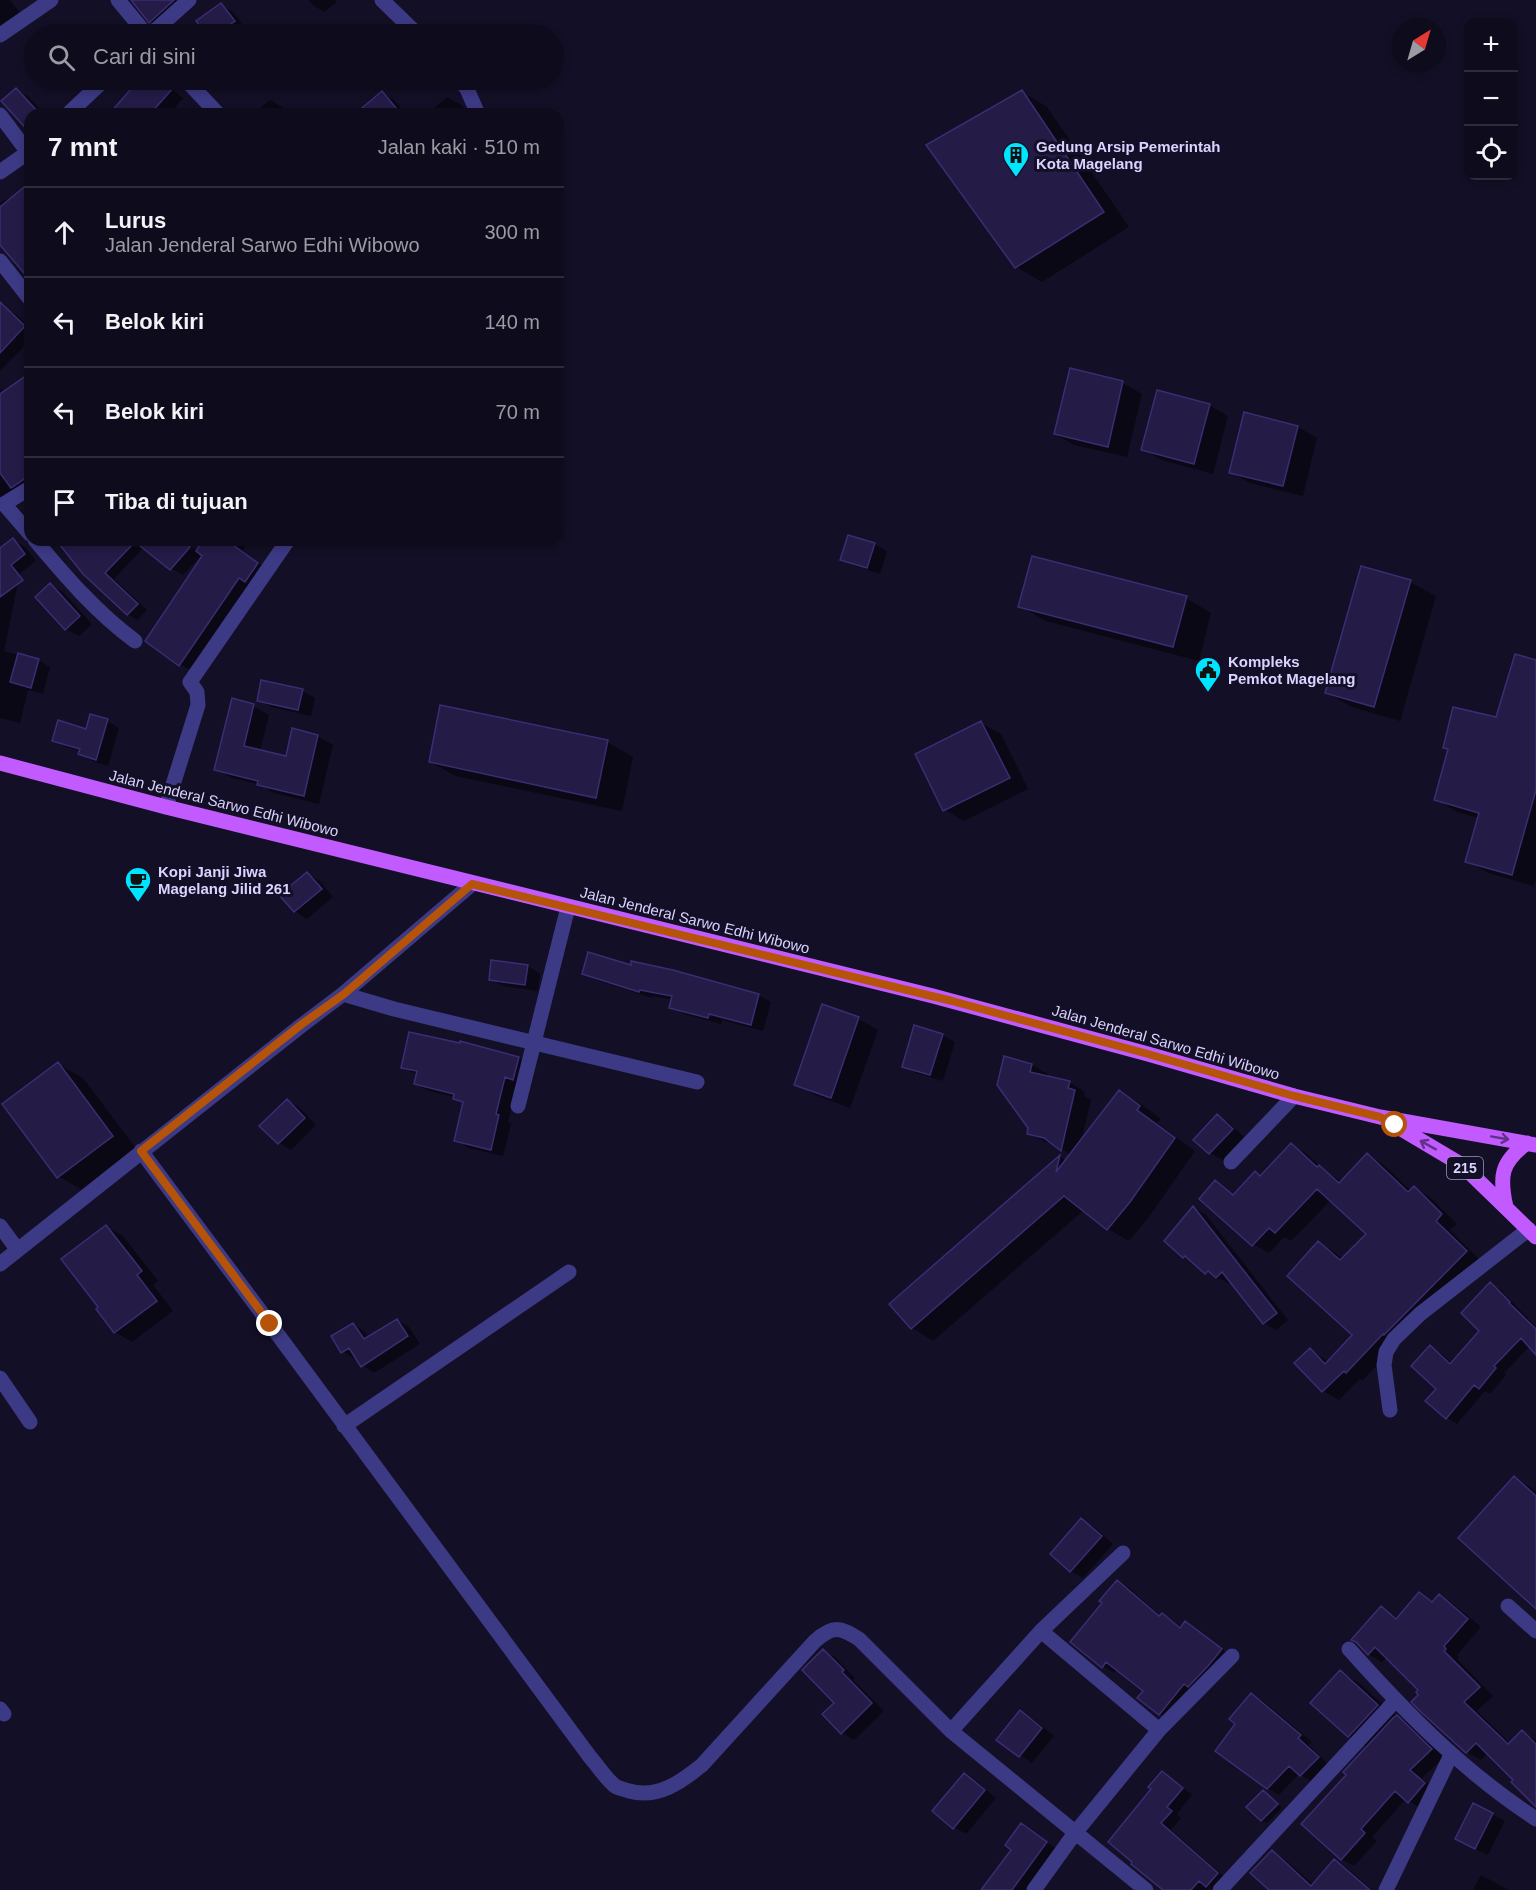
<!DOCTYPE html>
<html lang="id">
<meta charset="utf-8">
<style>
:root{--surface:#0e0b1c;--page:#171425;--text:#f1f3f6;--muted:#9b9ba3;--line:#2e2b3b}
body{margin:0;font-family:Arial,sans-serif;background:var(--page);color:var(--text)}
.controls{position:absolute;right:18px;top:18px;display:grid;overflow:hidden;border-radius:12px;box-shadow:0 3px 9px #0003}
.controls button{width:54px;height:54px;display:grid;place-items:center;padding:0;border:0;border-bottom:2px solid var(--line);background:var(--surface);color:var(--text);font:30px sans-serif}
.compass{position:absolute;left:1392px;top:18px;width:54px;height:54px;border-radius:50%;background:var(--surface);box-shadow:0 3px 9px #0003;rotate:37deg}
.stop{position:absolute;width:18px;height:18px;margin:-14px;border:4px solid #b45309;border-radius:50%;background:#fff}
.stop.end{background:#b45309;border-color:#fff;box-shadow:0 2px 6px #0008}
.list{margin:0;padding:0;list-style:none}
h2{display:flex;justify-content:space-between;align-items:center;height:78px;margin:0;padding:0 24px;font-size:26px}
h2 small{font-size:20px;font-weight:400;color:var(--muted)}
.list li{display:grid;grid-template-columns:39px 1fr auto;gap:18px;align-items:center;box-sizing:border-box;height:90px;padding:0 24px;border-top:2px solid var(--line)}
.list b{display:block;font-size:22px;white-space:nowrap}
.list p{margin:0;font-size:20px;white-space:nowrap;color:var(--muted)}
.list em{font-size:20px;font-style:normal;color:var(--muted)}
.icon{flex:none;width:33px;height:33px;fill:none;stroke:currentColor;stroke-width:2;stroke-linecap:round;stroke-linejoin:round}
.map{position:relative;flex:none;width:1536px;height:1890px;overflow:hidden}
.search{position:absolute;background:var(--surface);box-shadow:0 3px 9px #0003;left:24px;top:24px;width:540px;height:66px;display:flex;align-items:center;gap:15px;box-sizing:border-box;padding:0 21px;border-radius:33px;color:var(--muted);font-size:22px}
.panel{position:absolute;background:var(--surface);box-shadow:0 3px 9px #0003;left:24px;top:108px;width:540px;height:438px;border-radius:18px}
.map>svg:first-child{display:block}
.shadow{fill:#0007}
.building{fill:#241b47;stroke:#3b2d73;stroke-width:1.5}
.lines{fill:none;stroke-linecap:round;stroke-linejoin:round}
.minor{stroke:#3d3a85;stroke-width:15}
.major{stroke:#c25bff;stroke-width:15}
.oneway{stroke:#623188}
.route{stroke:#b45309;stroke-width:8}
.labels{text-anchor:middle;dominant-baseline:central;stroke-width:6;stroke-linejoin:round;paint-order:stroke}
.shield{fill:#130f26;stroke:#9e99be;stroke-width:1.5}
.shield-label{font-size:14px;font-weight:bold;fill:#d9d4ff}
.poi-label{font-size:15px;font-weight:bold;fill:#d9d4ff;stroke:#130f26;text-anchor:start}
.street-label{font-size:15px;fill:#d9d4ff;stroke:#130f26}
</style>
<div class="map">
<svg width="1536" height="1890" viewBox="0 0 1536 1890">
<rect width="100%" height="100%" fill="#130f26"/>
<path class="shadow" d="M 0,0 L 10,0 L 26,21 L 0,38 Z
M 133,0 L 183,0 L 162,28 L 150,21 Z
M 309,0 L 335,0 L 337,2 L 324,12 L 313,5 Z
M 221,5 L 233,12 L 246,29 L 239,34 L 208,34 L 198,22 Z
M 141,80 L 161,80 L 183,98 L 169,114 L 111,114 Z
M 17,90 L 29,97 L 44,114 L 30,114 L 30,129 Z
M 1022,92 L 1047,107 L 1129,227 L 1042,282 L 1016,267 Z
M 382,93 L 394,100 L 406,114 L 374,114 Z
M 447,97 L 460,104 L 468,114 L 427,114 Z
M 270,100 L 282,107 L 288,114 L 253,114 Z
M 30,184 L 30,278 L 0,236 L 0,203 L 6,199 L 10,201 Z
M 6,309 L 18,316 L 30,328 L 30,340 L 0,371 L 0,316 Z
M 1071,370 L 1123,383 L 1142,394 L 1127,457 L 1074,445 L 1055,434 Z
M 30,375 L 30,491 L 0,508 L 0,389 L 5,393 Z
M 1209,405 L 1228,416 L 1213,474 L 1162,460 L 1143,449 Z
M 1298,427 L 1317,438 L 1303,496 L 1250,483 L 1230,472 Z
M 13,540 L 25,547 L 36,561 L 20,573 L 4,651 L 38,660 L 50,667 L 43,694 L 28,690 L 20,723 L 0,718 L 0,550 Z
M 58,540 L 182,540 L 197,551 L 206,540 L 250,540 L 242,551 L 274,574 L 197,674 L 180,664 L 147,640 L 204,556 L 203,554 L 183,575 L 171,568 L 144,547 L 114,579 L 147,610 L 138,620 L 128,614 Z
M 874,544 L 887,551 L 880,574 L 855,566 L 842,559 Z
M 1410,582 L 1436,596 L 1400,721 L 1352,707 L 1326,692 Z
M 50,585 L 63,592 L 92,624 L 79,636 L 66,629 Z
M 1186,598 L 1211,613 L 1199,661 L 1046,621 L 1020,606 Z
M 1536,661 L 1536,879 L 1534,886 L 1488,873 L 1467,861 L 1479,818 L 1457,812 L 1436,799 L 1449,750 L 1497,719 Z
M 302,691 L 315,698 L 311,716 L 271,707 L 258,700 Z
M 253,706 L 269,715 L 260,751 L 287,758 L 317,736 L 333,745 L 319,804 L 274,793 L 261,785 L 232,778 L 216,769 Z
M 107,721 L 119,728 L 108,766 L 92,761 L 80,753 L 80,751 L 66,747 L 54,740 L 87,731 Z
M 981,723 L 1001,734 L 1028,789 L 964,821 L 945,810 Z
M 607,742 L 633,757 L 622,811 L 456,776 L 430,762 Z
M 307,874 L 320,881 L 333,897 L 307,919 L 295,911 L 281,895 Z
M 528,966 L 540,974 L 538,991 L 503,986 L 490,979 Z
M 583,973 L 758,995 L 771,1002 L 763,1031 L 722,1020 L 721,1024 L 684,1014 L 671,1007 L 673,1000 L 652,996 L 652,998 L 596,980 Z
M 823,1006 L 859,1019 L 878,1030 L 850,1108 L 815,1095 L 796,1084 Z
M 942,1035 L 955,1042 L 943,1081 L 916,1073 L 904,1066 Z
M 519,1058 L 531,1065 L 517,1083 L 508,1122 L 511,1124 L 503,1156 L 468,1148 L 456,1140 L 464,1104 L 454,1098 L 455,1097 L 429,1091 L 416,1084 L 418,1075 L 402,1067 Z
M 58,1064 L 83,1078 L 138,1151 L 84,1191 L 58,1176 Z
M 1032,1065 L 1048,1074 L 1047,1077 L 1069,1082 L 1085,1092 L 1084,1096 L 1091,1100 L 1081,1142 L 1119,1092 L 1141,1104 L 1161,1119 L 1157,1123 L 1195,1151 L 1151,1214 L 1129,1241 L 1108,1229 L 1084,1210 L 933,1341 L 912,1328 L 891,1304 L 1060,1157 L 1067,1161 L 1071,1155 L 1056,1145 L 1045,1142 L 1029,1133 L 1030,1128 L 999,1084 Z
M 287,1101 L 300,1108 L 316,1125 L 291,1150 L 279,1143 Z
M 1217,1116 L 1229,1123 L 1244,1137 L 1223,1160 L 1210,1153 L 1196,1139 Z
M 1291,1145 L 1307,1154 L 1323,1169 L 1342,1182 L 1367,1155 L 1383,1164 L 1411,1191 L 1414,1188 L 1430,1197 L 1457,1224 L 1450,1230 L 1481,1261 L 1399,1342 L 1362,1381 L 1360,1379 L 1339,1400 L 1323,1391 L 1310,1350 L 1329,1362 L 1354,1335 L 1318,1243 L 1334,1252 L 1343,1259 L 1368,1234 L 1331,1200 L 1291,1241 L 1284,1237 L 1269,1253 L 1253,1244 L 1215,1182 L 1235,1195 L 1255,1173 L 1262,1177 Z
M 1194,1208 L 1206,1215 L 1288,1320 L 1276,1330 L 1264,1323 L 1231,1282 L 1229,1284 L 1219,1278 L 1218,1280 L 1184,1256 Z
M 106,1227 L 123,1236 L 158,1281 L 153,1285 L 173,1311 L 132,1342 L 115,1332 L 100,1307 Z
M 1490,1284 L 1501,1290 L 1536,1327 L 1536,1353 L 1530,1346 L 1504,1373 L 1506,1375 L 1490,1394 L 1485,1391 L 1457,1424 L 1447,1418 L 1438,1389 L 1431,1347 L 1441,1353 L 1452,1364 L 1482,1331 Z
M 397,1320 L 409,1327 L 420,1344 L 374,1373 L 362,1365 L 357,1357 L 355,1359 L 342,1351 L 353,1324 L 365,1332 L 369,1338 Z
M 1515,1478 L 1536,1491 L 1536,1607 Z
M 1081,1520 L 1094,1527 L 1113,1544 L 1083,1578 L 1071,1571 Z
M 1118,1582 L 1129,1588 L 1161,1616 L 1162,1615 L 1173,1621 L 1182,1628 L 1186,1623 L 1197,1629 L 1232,1657 L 1171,1721 L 1160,1714 L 1145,1691 L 1117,1669 L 1114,1673 L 1103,1666 L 1104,1603 Z
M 1420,1594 L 1434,1602 L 1439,1595 L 1453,1604 L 1481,1627 L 1457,1655 L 1459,1657 L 1457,1659 L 1493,1696 L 1477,1711 L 1511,1744 L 1522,1732 L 1536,1740 L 1536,1805 L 1515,1780 L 1488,1753 L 1481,1760 L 1467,1752 L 1413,1702 L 1421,1695 L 1420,1690 L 1387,1657 L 1382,1662 L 1368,1654 L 1381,1608 L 1399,1619 Z
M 824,1651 L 836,1658 L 855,1678 L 853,1680 L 884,1711 L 854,1740 L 842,1733 Z
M 1340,1672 L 1359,1683 L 1397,1717 L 1410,1724 L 1444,1757 L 1422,1778 L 1436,1791 L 1421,1809 L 1406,1799 L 1372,1837 L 1377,1841 L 1354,1866 L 1342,1859 L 1348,1775 L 1368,1747 L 1349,1736 L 1312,1703 Z
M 1251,1694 L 1263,1701 L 1312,1742 L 1309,1745 L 1329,1765 L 1313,1782 L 1299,1774 L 1279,1795 L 1267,1788 L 1237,1724 Z
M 1020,1712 L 1033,1719 L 1054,1736 L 1032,1763 L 999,1740 Z
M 1162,1773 L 1173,1779 L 1192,1795 L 1177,1814 L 1181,1818 L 1171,1830 L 1228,1880 L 1213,1890 L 1209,1888 L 1207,1890 L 1163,1890 L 1153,1789 Z
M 964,1775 L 977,1782 L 996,1798 L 966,1834 L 954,1827 Z
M 1264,1791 L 1282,1808 L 1267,1823 L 1261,1820 Z
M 1492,1814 L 1505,1821 L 1488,1855 L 1469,1846 Z
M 1022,1825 L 1058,1850 L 1029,1890 L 983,1890 L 1013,1849 Z
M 1272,1852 L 1284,1859 L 1314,1885 L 1334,1861 L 1347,1868 L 1372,1890 L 1271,1890 Z
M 1481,1875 L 1509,1890 L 1473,1890 Z"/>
<path class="building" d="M 131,0 L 174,0 L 149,23 Z
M 221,3 L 235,21 L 217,34 L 206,34 L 196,21 Z
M 139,80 L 165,80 L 174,87 L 150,114 L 109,114 Z
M 16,88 L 40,114 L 30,114 L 30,133 L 1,101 Z
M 1022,90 L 1104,212 L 1015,268 L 926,145 Z
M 382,91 L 401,114 L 355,114 Z
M 30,182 L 30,280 L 0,245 L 0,207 Z
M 0,302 L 25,326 L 0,353 Z
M 1070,368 L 1123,381 L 1108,447 L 1054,434 Z
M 30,373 L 30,475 L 11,488 L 0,473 L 0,394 Z
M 1157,390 L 1210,404 L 1194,464 L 1141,450 Z
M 1244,412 L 1298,426 L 1283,486 L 1229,473 Z
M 848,535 L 875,543 L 867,568 L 840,560 Z
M 13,538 L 25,554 L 11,565 L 23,580 L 0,597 L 0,548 Z
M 56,540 L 181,540 L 190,547 L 170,570 L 135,542 L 105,573 L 138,604 L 127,615 L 83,574 Z
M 203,540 L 226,540 L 258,563 L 245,582 L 239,578 L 179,666 L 145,641 L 202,556 L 196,551 Z
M 1032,556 L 1187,596 L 1173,647 L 1018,607 Z
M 1361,566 L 1411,580 L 1374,707 L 1325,693 Z
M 50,583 L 80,616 L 65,630 L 35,597 Z
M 18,653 L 39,659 L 31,688 L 10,682 Z
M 1515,654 L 1536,660 L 1536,790 L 1512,875 L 1465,862 L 1479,813 L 1434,800 L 1448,749 L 1443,748 L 1453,707 L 1496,717 Z
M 261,680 L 303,689 L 298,710 L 257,701 Z
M 232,698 L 254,704 L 244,746 L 286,756 L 292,728 L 318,735 L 304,796 L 257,785 L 258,781 L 214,770 Z
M 440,705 L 608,740 L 596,798 L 429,762 Z
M 90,714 L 108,719 L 96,760 L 78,754 L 80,749 L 52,741 L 58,720 L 86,729 Z
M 981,721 L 1010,778 L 943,811 L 915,754 Z
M 307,872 L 322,889 L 294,912 L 279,895 Z
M 588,952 L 631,965 L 631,961 L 673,970 L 759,994 L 751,1025 L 709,1014 L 708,1018 L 669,1008 L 672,996 L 640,990 L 639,992 L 582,974 Z
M 491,960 L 528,965 L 525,985 L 489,980 Z
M 822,1004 L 859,1017 L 831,1098 L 794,1085 Z
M 914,1025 L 943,1034 L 930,1075 L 902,1067 Z
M 409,1032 L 460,1043 L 460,1041 L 519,1057 L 513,1080 L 505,1077 L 496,1114 L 499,1115 L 491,1150 L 454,1141 L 463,1102 L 453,1099 L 454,1094 L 414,1084 L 417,1071 L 401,1068 Z
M 1004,1056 L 1032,1064 L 1030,1072 L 1070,1081 L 1068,1088 L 1075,1090 L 1061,1151 L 1044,1138 L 1027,1134 L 1028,1128 L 997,1085 Z
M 58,1062 L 113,1136 L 57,1178 L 2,1104 Z
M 1119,1090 L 1140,1106 L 1137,1110 L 1175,1138 L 1130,1202 L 1107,1230 L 1064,1196 L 911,1329 L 889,1304 L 1060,1155 L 1056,1172 Z
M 287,1099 L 305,1118 L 278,1144 L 259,1126 Z
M 1217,1114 L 1233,1129 L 1209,1154 L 1193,1140 Z
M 1291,1143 L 1317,1167 L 1319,1165 L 1339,1183 L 1367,1153 L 1408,1192 L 1414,1186 L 1442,1214 L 1436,1221 L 1467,1251 L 1384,1335 L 1383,1334 L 1346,1373 L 1344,1371 L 1322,1392 L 1294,1363 L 1310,1348 L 1325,1364 L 1352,1335 L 1287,1276 L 1318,1241 L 1340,1260 L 1366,1234 L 1317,1189 L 1275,1233 L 1269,1228 L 1252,1246 L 1199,1199 L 1215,1180 L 1233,1195 L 1255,1171 L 1260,1176 Z
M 1193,1206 L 1277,1313 L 1263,1324 L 1222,1272 L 1216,1278 L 1208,1271 L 1205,1274 L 1185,1256 L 1183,1258 L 1164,1241 Z
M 106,1225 L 142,1271 L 137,1275 L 157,1301 L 114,1333 L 96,1309 L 98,1307 L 61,1259 Z
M 1490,1282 L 1510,1302 L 1509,1303 L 1536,1329 L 1536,1355 L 1521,1338 L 1494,1366 L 1496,1368 L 1479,1389 L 1474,1385 L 1446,1419 L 1425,1401 L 1436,1389 L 1411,1366 L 1430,1345 L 1450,1364 L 1479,1331 L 1461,1313 Z
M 397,1319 L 408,1336 L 361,1367 L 349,1348 L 341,1353 L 331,1336 L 353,1323 L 364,1339 Z
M 1514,1476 L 1536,1496 L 1536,1609 L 1458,1538 Z
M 1081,1518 L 1102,1536 L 1070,1572 L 1050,1554 Z
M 1117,1580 L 1159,1616 L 1162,1613 L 1180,1628 L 1185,1621 L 1222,1649 L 1208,1666 L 1188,1687 L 1184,1684 L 1159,1715 L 1137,1698 L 1143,1691 L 1106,1662 L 1102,1668 L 1070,1642 L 1102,1603 L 1099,1601 Z
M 1419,1592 L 1432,1602 L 1439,1594 L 1468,1619 L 1444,1646 L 1446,1649 L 1444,1651 L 1480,1687 L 1464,1702 L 1508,1744 L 1522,1730 L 1536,1744 L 1536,1807 L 1511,1782 L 1513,1780 L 1476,1743 L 1466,1753 L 1421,1712 L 1411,1702 L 1418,1695 L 1416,1692 L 1418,1690 L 1375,1647 L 1368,1655 L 1356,1642 L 1351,1640 L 1381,1606 L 1396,1619 Z
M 823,1649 L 844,1670 L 842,1672 L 872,1703 L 841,1734 L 822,1714 L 834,1703 L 802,1670 Z
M 1340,1670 L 1378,1705 L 1348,1737 L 1310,1703 Z
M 1251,1693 L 1301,1735 L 1298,1738 L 1319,1757 L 1300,1776 L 1289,1766 L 1267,1789 L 1215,1751 L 1235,1724 L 1229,1719 Z
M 1020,1710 L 1042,1728 L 1019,1757 L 996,1740 Z
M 1397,1715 L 1432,1749 L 1410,1770 L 1425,1783 L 1408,1803 L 1395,1791 L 1361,1829 L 1365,1833 L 1341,1860 L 1301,1824 L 1346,1775 L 1343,1772 L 1393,1718 Z
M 1162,1771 L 1183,1788 L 1167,1807 L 1172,1811 L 1161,1823 L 1218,1873 L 1206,1887 L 1199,1881 L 1191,1890 L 1163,1890 L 1131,1864 L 1132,1862 L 1108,1842 L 1151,1789 L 1148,1787 Z
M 964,1773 L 985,1790 L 953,1829 L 932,1811 Z
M 1263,1790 L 1278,1804 L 1261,1821 L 1246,1807 Z
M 1473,1803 L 1493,1813 L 1475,1849 L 1455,1839 Z
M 1021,1823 L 1047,1842 L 1012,1890 L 981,1890 L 1011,1850 L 1005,1845 Z
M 1272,1850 L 1311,1886 L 1334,1859 L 1370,1890 L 1269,1890 L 1250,1873 Z"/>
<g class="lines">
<path class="minor" d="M 118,0 L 146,34
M 382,0 L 417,34
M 151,34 L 189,0
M 0,35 L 51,0
M 186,80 L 218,114
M 460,80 L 467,89 L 478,114
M 68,114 L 104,80
M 0,115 L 30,155
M 0,172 L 30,151
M 0,261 L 30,299
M 30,488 L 4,504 L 30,534
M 35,540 C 66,577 96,612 135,641
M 166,807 L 198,705 L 197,692 L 190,682 L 288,540
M 343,994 L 394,1009 L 697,1082
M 518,1106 L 568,907
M 141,1151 C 292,1352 440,1555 590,1757 C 598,1766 606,1779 615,1786 C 619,1789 625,1789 629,1791 C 658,1799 681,1782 702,1765 L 815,1641 C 833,1625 840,1627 859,1639 L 951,1731 L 1146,1890
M 1231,1162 L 1294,1096
M 0,1226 L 17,1249
M 0,1264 L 302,1025 L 343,994 L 472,884
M 0,1378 L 30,1422
M 1390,1410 L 1384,1365 L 1386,1352 L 1394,1339 L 1420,1314 L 1529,1229
M 344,1426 L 569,1272
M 1508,1606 L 1536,1631
M 1041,1631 L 1159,1730
M 1349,1649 C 1407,1714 1463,1771 1536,1819
M 0,1709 L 4,1714
M 951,1731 L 1041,1631 L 1123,1553
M 1034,1890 L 1075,1833 L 1159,1730 L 1232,1656
M 1220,1890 L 1395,1701
M 1386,1890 L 1451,1755"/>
<path class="major" d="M 0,763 L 166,807 L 933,996 L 1148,1054 L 1294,1096 L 1380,1117 L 1536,1145
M 1388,1121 L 1462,1165 L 1536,1237
M 1506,1207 C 1499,1176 1501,1162 1527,1143"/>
</g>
<defs><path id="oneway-shaft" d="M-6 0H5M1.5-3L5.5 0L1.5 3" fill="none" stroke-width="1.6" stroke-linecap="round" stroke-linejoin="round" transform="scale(1.5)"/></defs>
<g class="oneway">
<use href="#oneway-shaft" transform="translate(1500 1138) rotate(10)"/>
<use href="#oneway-shaft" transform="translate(1428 1145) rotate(-151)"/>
</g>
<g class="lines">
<path class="route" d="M 270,1324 L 141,1151 L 302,1024 L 344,994 L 472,884 L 952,1001 L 1148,1054 L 1294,1096 L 1380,1117 L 1395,1125"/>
</g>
<defs>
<g id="building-pin" transform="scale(1.35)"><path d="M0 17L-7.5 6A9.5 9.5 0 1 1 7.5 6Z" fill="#00e5ff" stroke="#130f26"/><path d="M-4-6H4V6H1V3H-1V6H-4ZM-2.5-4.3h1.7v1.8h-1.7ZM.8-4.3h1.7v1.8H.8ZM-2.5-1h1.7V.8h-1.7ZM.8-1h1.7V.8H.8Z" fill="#111"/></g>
<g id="civic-pin" transform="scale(1.35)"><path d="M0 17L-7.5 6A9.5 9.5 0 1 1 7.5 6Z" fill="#00e5ff" stroke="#130f26"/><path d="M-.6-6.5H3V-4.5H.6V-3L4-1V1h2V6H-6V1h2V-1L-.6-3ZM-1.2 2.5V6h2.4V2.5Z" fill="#111"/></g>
<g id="cafe-pin" transform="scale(1.35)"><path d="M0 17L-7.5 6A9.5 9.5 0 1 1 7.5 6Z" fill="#00e5ff" stroke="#130f26"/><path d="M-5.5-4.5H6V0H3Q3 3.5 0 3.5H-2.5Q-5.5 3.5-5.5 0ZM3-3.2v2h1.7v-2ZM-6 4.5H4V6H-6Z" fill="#111"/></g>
</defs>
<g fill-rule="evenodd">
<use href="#building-pin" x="1016" y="155"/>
<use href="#civic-pin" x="1208" y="670"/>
<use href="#cafe-pin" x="138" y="880"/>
</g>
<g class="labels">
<rect class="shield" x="1447" y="1157" width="36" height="22" rx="4.5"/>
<g class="shield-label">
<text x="1465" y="1168">215</text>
</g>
<g class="poi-label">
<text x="1036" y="146">Gedung Arsip Pemerintah<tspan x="1036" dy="17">Kota Magelang</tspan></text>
<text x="1228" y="661">Kompleks<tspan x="1228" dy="17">Pemkot Magelang</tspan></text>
<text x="158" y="871">Kopi Janji Jiwa<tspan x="158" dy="17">Magelang Jilid 261</tspan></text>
</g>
<g class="street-label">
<text transform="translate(224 803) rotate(14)">Jalan Jenderal Sarwo Edhi Wibowo</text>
<text transform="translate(695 920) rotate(14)">Jalan Jenderal Sarwo Edhi Wibowo</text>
<text transform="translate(1166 1042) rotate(16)">Jalan Jenderal Sarwo Edhi Wibowo</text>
</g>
</g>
</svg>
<div class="controls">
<button>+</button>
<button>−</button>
<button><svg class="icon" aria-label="locate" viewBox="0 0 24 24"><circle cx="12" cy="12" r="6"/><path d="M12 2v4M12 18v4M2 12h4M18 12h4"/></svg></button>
</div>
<svg class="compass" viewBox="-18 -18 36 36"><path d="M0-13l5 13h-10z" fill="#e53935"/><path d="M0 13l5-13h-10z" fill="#9b9ba3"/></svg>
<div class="stop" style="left:1395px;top:1125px"></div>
<div class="stop end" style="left:270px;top:1324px"></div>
<div class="search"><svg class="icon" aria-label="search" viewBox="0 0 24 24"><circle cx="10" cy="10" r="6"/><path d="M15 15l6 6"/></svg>Cari di sini</div>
<section class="panel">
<h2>7 mnt<small>Jalan kaki · 510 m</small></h2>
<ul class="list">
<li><svg class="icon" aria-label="ahead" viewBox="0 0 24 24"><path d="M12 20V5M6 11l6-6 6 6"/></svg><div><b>Lurus</b><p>Jalan Jenderal Sarwo Edhi Wibowo</p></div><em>300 m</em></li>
<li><svg class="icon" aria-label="left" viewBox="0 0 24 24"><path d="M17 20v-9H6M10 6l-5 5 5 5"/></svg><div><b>Belok kiri</b></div><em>140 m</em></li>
<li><svg class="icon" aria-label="left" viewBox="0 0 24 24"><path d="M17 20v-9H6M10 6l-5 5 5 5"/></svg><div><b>Belok kiri</b></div><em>70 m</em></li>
<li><svg class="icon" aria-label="arrive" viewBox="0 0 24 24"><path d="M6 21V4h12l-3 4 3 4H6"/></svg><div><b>Tiba di tujuan</b></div></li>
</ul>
</section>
</div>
